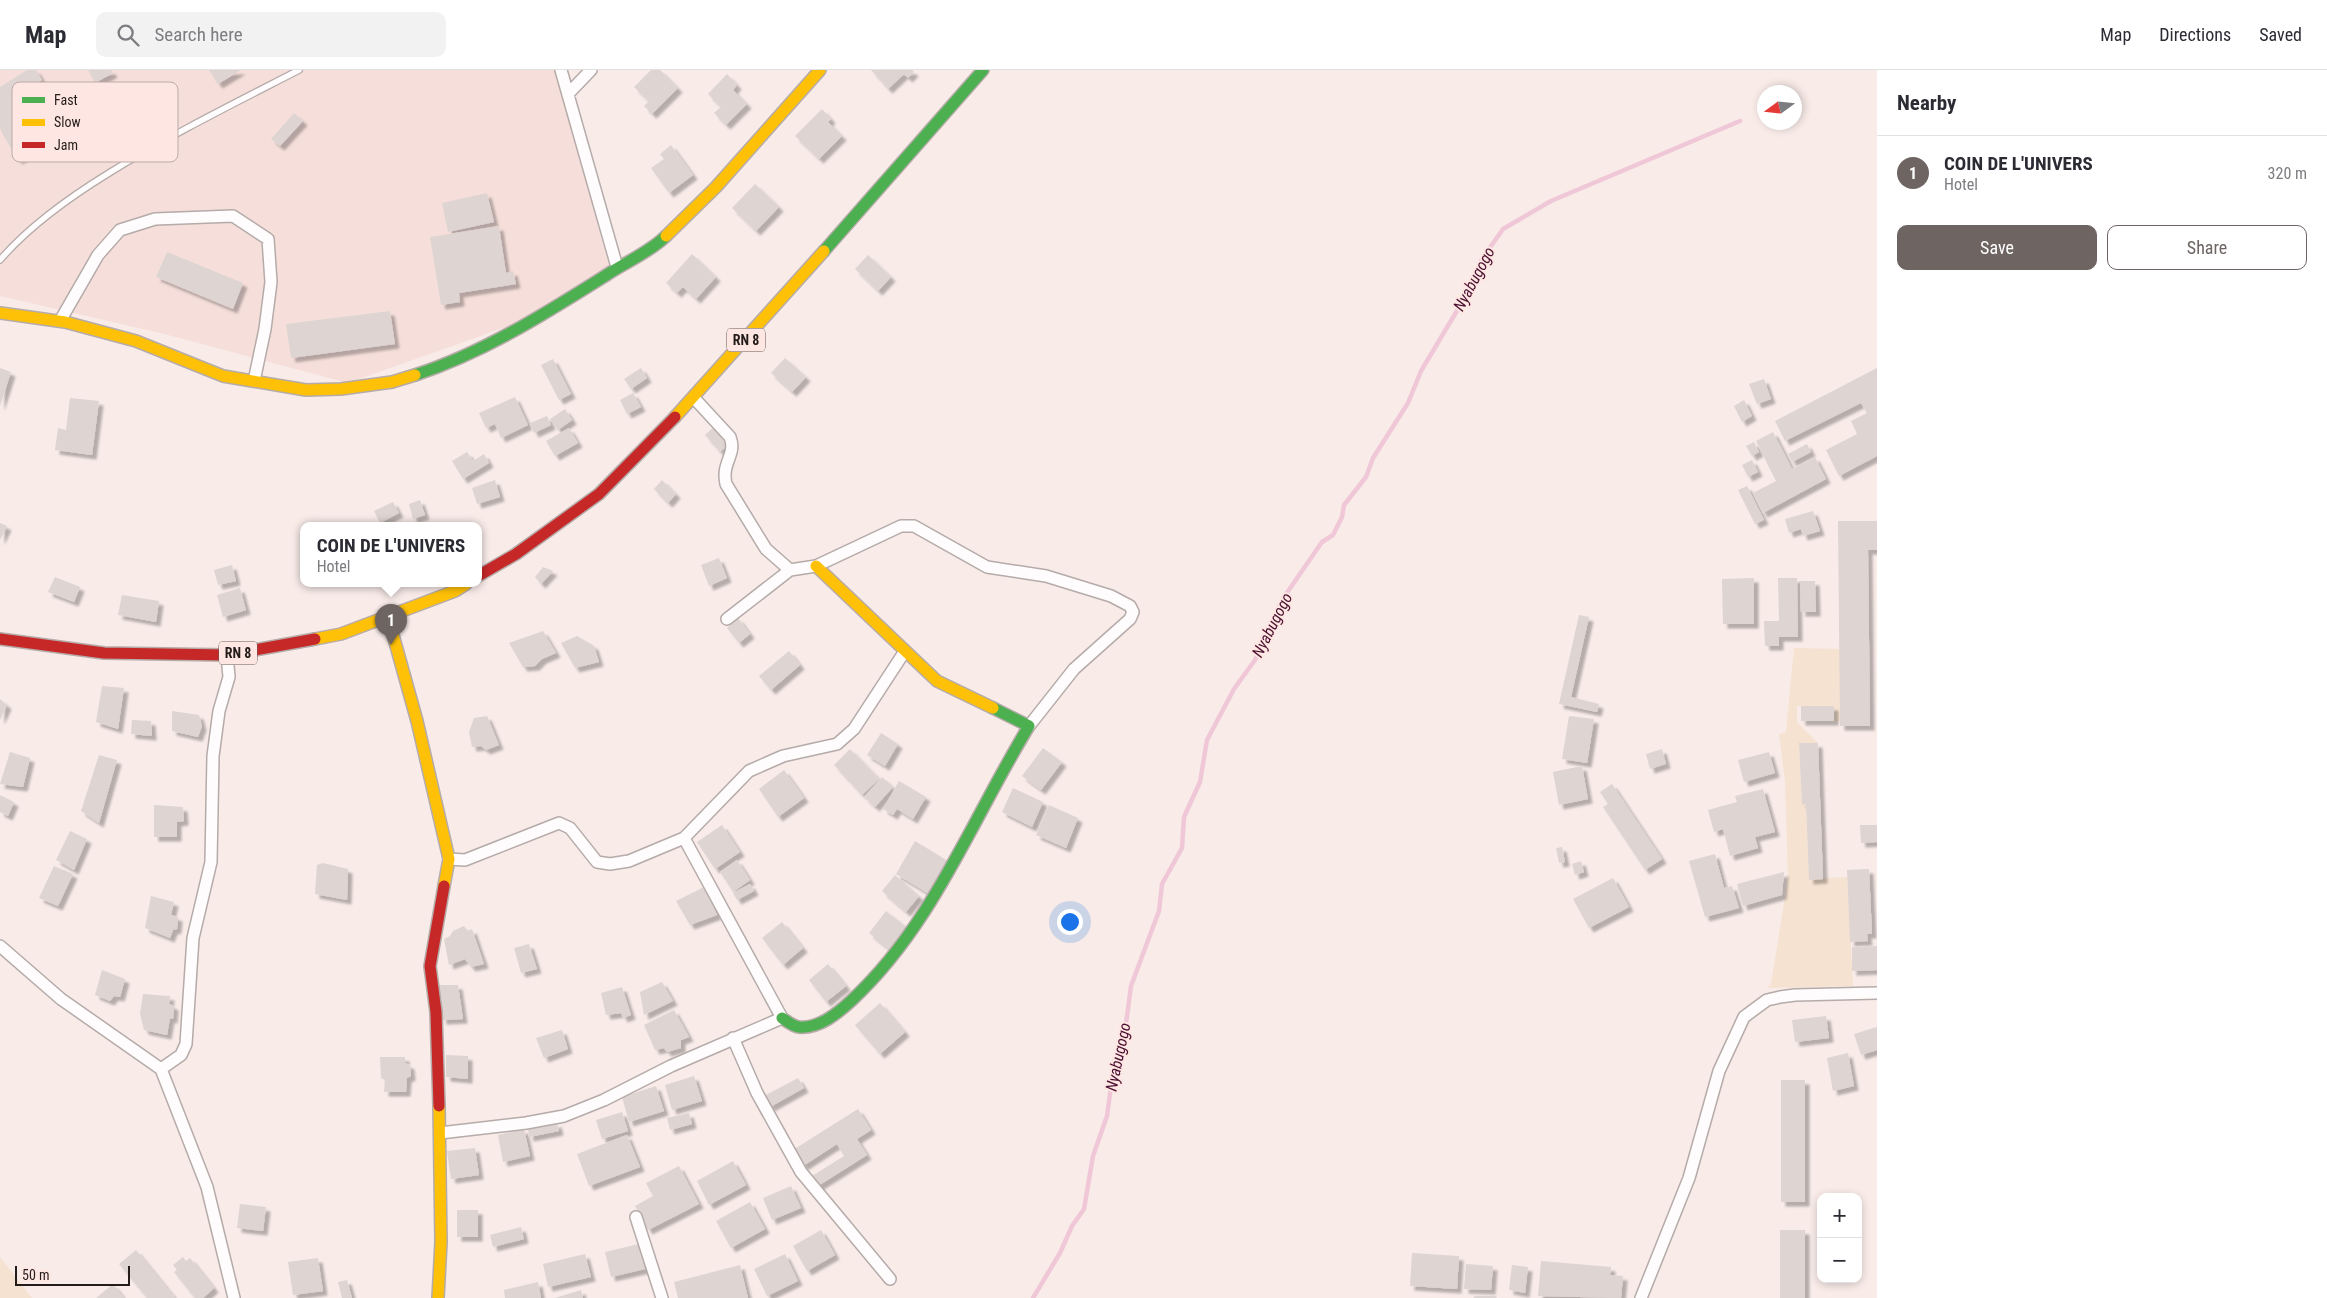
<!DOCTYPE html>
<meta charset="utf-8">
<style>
:root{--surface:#fff;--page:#f2f2f3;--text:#2b2b33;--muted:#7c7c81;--line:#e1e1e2;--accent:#6e6462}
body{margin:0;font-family:"Roboto Condensed",sans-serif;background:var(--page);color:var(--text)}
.controls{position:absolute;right:15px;bottom:15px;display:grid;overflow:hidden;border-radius:10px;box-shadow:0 2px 8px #0003}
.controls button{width:45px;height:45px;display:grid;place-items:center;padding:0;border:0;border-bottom:1px solid var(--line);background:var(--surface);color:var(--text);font:25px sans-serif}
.compass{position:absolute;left:1757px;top:15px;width:45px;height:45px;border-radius:50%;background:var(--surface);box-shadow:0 2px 8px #0003;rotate:255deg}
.scale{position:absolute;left:15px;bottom:12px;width:115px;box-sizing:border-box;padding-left:5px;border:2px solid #241c1a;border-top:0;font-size:14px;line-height:18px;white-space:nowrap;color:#241c1a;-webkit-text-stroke:4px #fee7e2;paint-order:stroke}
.you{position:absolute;left:1069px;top:851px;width:18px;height:18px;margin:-12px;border:4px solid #fff;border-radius:50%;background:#1a73e8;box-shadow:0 0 0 8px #1a73e833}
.badge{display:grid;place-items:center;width:32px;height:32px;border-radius:50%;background:var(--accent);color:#fff;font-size:16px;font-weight:700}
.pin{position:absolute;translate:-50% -41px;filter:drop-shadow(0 1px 2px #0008)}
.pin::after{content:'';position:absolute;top:26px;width:18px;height:15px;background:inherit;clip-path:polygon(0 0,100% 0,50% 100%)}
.popup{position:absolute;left:300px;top:452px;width:182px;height:65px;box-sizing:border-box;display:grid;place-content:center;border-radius:10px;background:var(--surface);filter:drop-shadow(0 1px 4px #0005);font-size:16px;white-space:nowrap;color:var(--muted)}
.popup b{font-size:19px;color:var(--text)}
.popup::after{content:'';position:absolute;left:50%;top:100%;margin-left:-10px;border:10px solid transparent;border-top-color:var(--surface)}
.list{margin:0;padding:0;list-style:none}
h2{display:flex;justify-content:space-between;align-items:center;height:65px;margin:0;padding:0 20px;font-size:21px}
h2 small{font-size:16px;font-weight:400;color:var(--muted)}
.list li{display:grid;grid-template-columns:32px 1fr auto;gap:15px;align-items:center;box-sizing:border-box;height:75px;padding:0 20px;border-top:1px solid var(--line)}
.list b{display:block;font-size:19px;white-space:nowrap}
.list p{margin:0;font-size:16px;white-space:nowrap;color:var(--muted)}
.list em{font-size:16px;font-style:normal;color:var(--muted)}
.actions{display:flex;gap:10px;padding:15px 20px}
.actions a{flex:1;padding:11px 0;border:1px solid var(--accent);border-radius:10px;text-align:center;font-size:18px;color:var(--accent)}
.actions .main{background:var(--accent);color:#fff}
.icon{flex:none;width:28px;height:28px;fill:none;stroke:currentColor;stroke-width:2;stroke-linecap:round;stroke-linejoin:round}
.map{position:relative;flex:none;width:1877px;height:1228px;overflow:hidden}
header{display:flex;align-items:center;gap:30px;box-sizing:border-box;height:70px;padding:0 25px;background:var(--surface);border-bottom:1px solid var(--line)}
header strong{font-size:24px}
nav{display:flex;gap:28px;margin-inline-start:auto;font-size:18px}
.search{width:350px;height:45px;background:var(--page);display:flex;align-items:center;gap:12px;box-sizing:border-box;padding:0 18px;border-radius:10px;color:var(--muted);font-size:19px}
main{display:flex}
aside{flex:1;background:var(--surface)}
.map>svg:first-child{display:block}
.built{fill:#f6dfdb}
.green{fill:#f6e2d0}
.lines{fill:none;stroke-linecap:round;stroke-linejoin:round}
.stream{stroke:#f0c7d7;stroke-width:4.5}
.building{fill:#ded4d1;filter:url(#shadow)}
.lane-casing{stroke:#b5aba9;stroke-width:8}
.street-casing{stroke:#b5aba9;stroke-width:14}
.fast-casing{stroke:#b5aba9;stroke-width:14}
.slow-casing{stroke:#b5aba9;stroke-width:14}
.jam-casing{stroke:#b5aba9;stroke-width:14}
.lane{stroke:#fefcfc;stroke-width:5.5}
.street{stroke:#fefcfc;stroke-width:11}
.fast{stroke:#4caf50;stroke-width:11}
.slow{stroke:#ffc107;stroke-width:11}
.jam{stroke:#c62828;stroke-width:11}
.labels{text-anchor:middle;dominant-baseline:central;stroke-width:4;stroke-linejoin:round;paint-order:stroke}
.shield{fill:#fee7e2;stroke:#655956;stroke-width:1}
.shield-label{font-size:14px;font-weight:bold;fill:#241c1a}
.water-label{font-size:16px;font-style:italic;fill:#490e30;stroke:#fee7e2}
.key{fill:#fee7e2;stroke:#bdaaa6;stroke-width:1}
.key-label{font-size:14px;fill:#241c1a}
</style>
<header>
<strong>Map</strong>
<div class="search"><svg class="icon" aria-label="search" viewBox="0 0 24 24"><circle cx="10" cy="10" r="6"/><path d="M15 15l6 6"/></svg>Search here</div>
<nav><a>Map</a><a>Directions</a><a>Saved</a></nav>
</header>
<main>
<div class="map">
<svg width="1877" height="1228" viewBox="0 0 1877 1228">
<defs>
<filter id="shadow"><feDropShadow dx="4.5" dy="4.5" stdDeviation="1" flood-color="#0004"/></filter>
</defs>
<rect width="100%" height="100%" fill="#f8ebe8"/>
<path class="built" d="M 0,0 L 556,0 L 609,197 L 517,253 L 348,313 L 164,264 L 0,226 Z"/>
<path class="green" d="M 1794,578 L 1840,579 L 1840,651 L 1834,651 L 1833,636 L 1797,636 L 1797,652 L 1818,673 L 1799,674 L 1802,734 L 1806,735 L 1809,809 L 1847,807 L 1853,916 L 1767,918 L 1771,914 L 1788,808 L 1785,711 L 1779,664 L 1786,662 Z
M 0,1187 L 32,1228 L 0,1228 Z"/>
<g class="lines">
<path class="stream" d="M 1033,1228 L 1060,1183 L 1072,1156 L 1084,1139 L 1093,1086 L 1107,1046 L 1115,988 L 1123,976 L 1131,916 L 1159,841 L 1162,814 L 1182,778 L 1184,747 L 1200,712 L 1207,670 L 1234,619 L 1255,590 L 1282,530 L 1322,472 L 1333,465 L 1342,447 L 1344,435 L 1366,407 L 1373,388 L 1408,333 L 1421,301 L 1467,224 L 1482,189 L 1503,159 L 1551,131 L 1740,51"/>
</g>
<path class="building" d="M 27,0 L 36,0 L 42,10 L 33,15 L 62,63 L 18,90 L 0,59 L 0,17 Z
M 88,0 L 111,0 L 113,3 L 95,13 Z
M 209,0 L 241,0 L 218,14 Z
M 651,0 L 660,0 L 678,18 L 652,44 L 644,36 L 649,31 L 634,17 Z
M 871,0 L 912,0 L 914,2 L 908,8 L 904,4 L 888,19 Z
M 727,4 L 737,15 L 733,20 L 747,34 L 726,55 L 714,43 L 721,37 L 708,24 Z
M 822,39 L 831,49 L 828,52 L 842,66 L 819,89 L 795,66 Z
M 294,43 L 303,51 L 280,76 L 271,69 Z
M 671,75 L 693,105 L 669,123 L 651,98 L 664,89 L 660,84 Z
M 755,114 L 779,137 L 756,161 L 732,138 Z
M 487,123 L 494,152 L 448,162 L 442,133 Z
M 499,156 L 506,203 L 513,201 L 516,214 L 459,223 L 460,232 L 441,235 L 430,167 Z
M 167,182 L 243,213 L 233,239 L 156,207 Z
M 692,184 L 716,207 L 696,229 L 683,217 L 677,223 L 666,213 Z
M 868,185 L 891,207 L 878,221 L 855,199 Z
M 390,241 L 395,274 L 291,288 L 286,254 Z
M 785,288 L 806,307 L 792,322 L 771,303 Z
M 553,289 L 571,324 L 559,330 L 541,295 Z
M 0,298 L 11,302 L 0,336 Z
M 641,298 L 647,308 L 631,319 L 624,309 Z
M 1877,298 L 1877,386 L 1839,406 L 1826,380 L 1857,364 L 1851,351 L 1867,343 L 1861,333 L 1785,371 L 1775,351 Z
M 1764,309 L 1771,329 L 1757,334 L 1749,314 Z
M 633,323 L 641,337 L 627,344 L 620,330 Z
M 515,327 L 528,355 L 501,368 L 495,354 L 486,358 L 479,343 Z
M 70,328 L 99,331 L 92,385 L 55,380 L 58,358 L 66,360 Z
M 1744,330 L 1752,346 L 1742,352 L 1734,336 Z
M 565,339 L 572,350 L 558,360 L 550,349 Z
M 547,346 L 551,355 L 534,363 L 530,353 Z
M 715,356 L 730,373 L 720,382 L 705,365 Z
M 569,358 L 578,373 L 555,386 L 546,371 Z
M 1773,362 L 1792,399 L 1815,387 L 1826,409 L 1763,443 L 1753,423 L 1776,411 L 1756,371 Z
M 1754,372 L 1759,382 L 1752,386 L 1746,376 Z
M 1807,374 L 1811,382 L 1792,392 L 1788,384 Z
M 467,382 L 473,391 L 484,384 L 489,393 L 463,409 L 452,391 Z
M 1752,390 L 1758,402 L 1748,407 L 1742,395 Z
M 495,410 L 500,427 L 477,434 L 472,418 Z
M 662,410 L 676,424 L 668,433 L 654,419 Z
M 1747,416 L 1764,450 L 1755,454 L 1738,420 Z
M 420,430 L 425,445 L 413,449 L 409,434 Z
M 393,432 L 399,443 L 380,453 L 374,441 Z
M 1813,441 L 1820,461 L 1803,466 L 1801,459 L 1789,463 L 1785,449 Z
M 1838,451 L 1877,451 L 1877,480 L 1868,480 L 1870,656 L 1840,656 Z
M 0,453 L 7,456 L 0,470 Z
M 719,488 L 727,508 L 709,516 L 701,495 Z
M 232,495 L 236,511 L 218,515 L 214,500 Z
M 543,497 L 553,501 L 541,514 L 535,507 Z
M 55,507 L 80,517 L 74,532 L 48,522 Z
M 1754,508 L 1754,554 L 1723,554 L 1722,509 Z
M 1778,508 L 1797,508 L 1798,567 L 1779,567 L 1779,576 L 1765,576 L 1764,551 L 1779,551 Z
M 1800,511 L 1815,511 L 1816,542 L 1801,542 Z
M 240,518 L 246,540 L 223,547 L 217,525 Z
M 122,525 L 159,531 L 156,552 L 118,545 Z
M 1579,545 L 1589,547 L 1571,627 L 1599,634 L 1597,642 L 1559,634 Z
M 738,548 L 750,564 L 739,573 L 727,558 Z
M 543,561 L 556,583 L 542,589 L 535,596 L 523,597 L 509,573 Z
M 577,566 L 594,576 L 599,592 L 575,598 L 561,573 Z
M 789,581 L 800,595 L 771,620 L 759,606 Z
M 102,616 L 124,618 L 118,659 L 96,652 Z
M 0,629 L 7,635 L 0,650 Z
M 1801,636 L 1834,636 L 1834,651 L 1801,651 Z
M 172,641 L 199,645 L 202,656 L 198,667 L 172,661 Z
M 487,646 L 499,675 L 486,680 L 481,676 L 472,677 L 469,662 L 474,648 Z
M 1569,646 L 1594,649 L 1587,693 L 1562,689 Z
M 132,650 L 151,651 L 152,666 L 131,664 Z
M 881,663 L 898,674 L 885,696 L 867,685 Z
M 1799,673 L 1818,673 L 1823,809 L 1809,810 L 1806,734 L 1802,735 Z
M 1043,678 L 1062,692 L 1041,720 L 1022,706 Z
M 850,679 L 879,709 L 862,725 L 834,695 Z
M 1662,679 L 1666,694 L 1650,699 L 1646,684 Z
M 10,682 L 30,688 L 23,717 L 0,714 Z
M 1769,682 L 1775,703 L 1744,712 L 1738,690 Z
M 99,685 L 117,690 L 99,753 L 81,741 Z
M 1582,696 L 1588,729 L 1559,735 L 1553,702 Z
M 784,700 L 804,728 L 778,747 L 759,719 Z
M 882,707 L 893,717 L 875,737 L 864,727 Z
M 899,711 L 926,727 L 913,749 L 897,739 L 893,745 L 883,739 Z
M 1612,714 L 1662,789 L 1645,800 L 1603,737 L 1608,734 L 1600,722 Z
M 1013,718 L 1043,732 L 1032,757 L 1002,742 Z
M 1763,719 L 1775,762 L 1755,767 L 1758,778 L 1730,786 L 1723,759 L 1714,762 L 1708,740 L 1737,732 L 1735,726 Z
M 0,725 L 14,732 L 8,746 L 0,742 Z
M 154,735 L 183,737 L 184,751 L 177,752 L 177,767 L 154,767 Z
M 1049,735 L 1078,748 L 1066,778 L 1036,765 Z
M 722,755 L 740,782 L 715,799 L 697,772 Z
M 1860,755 L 1877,755 L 1877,772 L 1861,773 Z
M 70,761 L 87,769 L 74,800 L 56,790 Z
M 915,771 L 951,793 L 931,825 L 896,804 Z
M 1562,777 L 1565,792 L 1559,793 L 1556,778 Z
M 1715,784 L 1724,818 L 1732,816 L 1739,838 L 1705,847 L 1689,791 Z
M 737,790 L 750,810 L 733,822 L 720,802 Z
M 1581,791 L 1584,802 L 1575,805 L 1572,794 Z
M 323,793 L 348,799 L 347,830 L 315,824 L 317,795 Z
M 54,796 L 73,804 L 58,836 L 39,828 Z
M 1869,799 L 1872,864 L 1867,864 L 1868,871 L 1850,872 L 1847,800 Z
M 1784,802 L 1782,825 L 1743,836 L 1737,814 Z
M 895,805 L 919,826 L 906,842 L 882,821 Z
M 1613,808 L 1629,837 L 1589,858 L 1573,829 Z
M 750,814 L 754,821 L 737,830 L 733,823 Z
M 704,817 L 717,845 L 690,855 L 676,831 Z
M 151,826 L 174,832 L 171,845 L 178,847 L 177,859 L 173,860 L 170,868 L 145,858 Z
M 886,841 L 909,859 L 891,881 L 869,863 Z
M 782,852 L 803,878 L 783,895 L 762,868 Z
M 464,856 L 468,861 L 472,859 L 484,894 L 471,897 L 465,889 L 449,895 L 444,869 L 450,866 L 453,861 Z
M 529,874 L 537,899 L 521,903 L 514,878 Z
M 1877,876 L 1877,900 L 1852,901 L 1852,877 Z
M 828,894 L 846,916 L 826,932 L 809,910 Z
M 102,900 L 125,909 L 120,927 L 114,926 L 110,931 L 95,925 Z
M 662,912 L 673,931 L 644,945 L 640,922 Z
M 439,915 L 458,915 L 463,949 L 442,950 Z
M 622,917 L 631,945 L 623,948 L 621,943 L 606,945 L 601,923 Z
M 143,924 L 170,926 L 169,934 L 174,936 L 173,949 L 170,948 L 167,965 L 144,960 L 140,944 Z
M 880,933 L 905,962 L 880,984 L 855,955 Z
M 674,940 L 689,967 L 681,970 L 681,978 L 667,982 L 664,978 L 655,980 L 644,955 Z
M 1826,946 L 1829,968 L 1795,972 L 1792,950 Z
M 1877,957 L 1877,980 L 1861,985 L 1854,964 Z
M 562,960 L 568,979 L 544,988 L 536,968 Z
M 1848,983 L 1854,1016 L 1833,1021 L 1827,988 Z
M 446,985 L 468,986 L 468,1009 L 446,1007 Z
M 380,987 L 405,987 L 405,993 L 410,995 L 411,1006 L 407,1008 L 406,1022 L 384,1022 L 385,1010 L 381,1008 Z
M 694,1006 L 702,1031 L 672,1040 L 665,1015 Z
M 798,1008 L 804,1018 L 770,1037 L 764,1026 Z
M 1781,1010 L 1805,1010 L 1805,1132 L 1781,1132 Z
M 656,1016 L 664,1041 L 629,1052 L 622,1027 Z
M 858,1039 L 871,1060 L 857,1069 L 867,1085 L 818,1116 L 812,1106 L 844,1086 L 837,1074 L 803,1096 L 793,1080 Z
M 622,1042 L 628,1061 L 602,1069 L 596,1050 Z
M 689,1043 L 692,1054 L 670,1060 L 667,1048 Z
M 557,1053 L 559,1061 L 529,1067 L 528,1059 Z
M 524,1059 L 530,1086 L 503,1092 L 498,1065 Z
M 627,1065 L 640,1097 L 589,1116 L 577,1084 Z
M 475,1078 L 479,1105 L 451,1109 L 447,1081 Z
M 733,1091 L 746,1115 L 709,1135 L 697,1111 Z
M 679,1096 L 699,1134 L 648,1160 L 635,1136 L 653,1126 L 646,1113 Z
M 791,1116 L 801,1138 L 772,1150 L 763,1128 Z
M 750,1132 L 765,1159 L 731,1178 L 716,1151 Z
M 240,1134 L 266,1137 L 263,1161 L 237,1158 Z
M 457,1140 L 478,1140 L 478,1167 L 457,1167 Z
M 521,1157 L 524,1169 L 493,1177 L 490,1165 Z
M 821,1160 L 835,1185 L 807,1201 L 793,1176 Z
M 1780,1160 L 1805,1160 L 1805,1228 L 1780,1228 Z
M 639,1174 L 645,1199 L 611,1207 L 605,1182 Z
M 136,1180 L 175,1228 L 147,1228 L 119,1194 Z
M 1412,1183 L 1459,1186 L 1457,1219 L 1410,1216 Z
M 585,1184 L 591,1207 L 548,1217 L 543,1194 Z
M 785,1184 L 798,1211 L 767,1226 L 754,1199 Z
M 183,1187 L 186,1191 L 190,1188 L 214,1218 L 203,1228 L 195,1228 L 174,1202 L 177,1200 L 173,1195 Z
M 318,1188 L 323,1221 L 293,1225 L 288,1192 Z
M 1541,1191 L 1611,1197 L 1610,1205 L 1623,1206 L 1621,1228 L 1538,1226 Z
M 1466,1194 L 1493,1196 L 1491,1220 L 1464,1219 Z
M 740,1195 L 748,1228 L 678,1228 L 674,1212 Z
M 1512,1195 L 1528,1197 L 1525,1223 L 1509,1220 Z
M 347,1210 L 352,1228 L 342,1228 L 338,1212 Z
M 538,1212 L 541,1228 L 505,1228 L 504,1220 Z
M 113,1214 L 124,1228 L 96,1228 Z
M 581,1220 L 583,1228 L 555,1228 Z
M 1475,1226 L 1495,1226 L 1497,1228 L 1473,1228 Z"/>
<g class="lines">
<g class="lane-casing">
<path id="lane" d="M 0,190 C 30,155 70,127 109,103 C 170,65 235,33 299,0"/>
</g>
<g class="street-casing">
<path id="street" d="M 561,0 L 617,197
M 568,24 L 591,0
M 60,251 L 98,185 L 120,160 L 155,149 L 233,146 L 268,169 L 271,212 L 265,259 L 254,311
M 694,328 L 730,367 C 737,385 721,392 726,414 L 766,479 L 790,500
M 727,549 L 790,500 L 816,496 L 901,456 L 914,456 L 987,497 L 1046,506 L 1111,526 L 1130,536 L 1133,542 L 1130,549 L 1074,599 L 1029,656
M 449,789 L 465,790 L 559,753 L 570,758 L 597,792 L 610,794 L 629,791 L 684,768 L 749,701 L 783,686 L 837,674 L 854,659 L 905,581
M 0,876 L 61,929 L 161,999 L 207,1117 L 234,1228
M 733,968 L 757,1023 L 801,1102 L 890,1209
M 161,999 L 181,985 L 186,974 L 193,868 L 211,792 L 213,686 L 219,641 L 229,607 L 227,585
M 440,1063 L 526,1053 L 564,1046 L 604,1030 L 671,996 L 782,948 L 684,768
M 636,1147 L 662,1228
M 1641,1228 L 1689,1108 L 1719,1001 L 1744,947 L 1767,930 L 1780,927 L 1795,925 L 1877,923"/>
</g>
<g class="fast-casing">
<path id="fast" d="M 824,181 L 983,0
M 415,305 C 485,282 546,243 608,204 C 626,192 650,182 666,166
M 782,948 C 787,951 792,956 799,957 C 819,959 838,943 852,930 C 933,855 972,749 1029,656 L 993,638"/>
</g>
<g class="slow-casing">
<path id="slow" d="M 666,166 L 716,117 L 820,0
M 0,243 L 65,252 L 136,271 L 223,306 L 306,320 L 341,319 L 392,312 L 415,305
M 675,347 L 824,181
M 816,496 L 937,611 L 993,638
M 388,547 L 417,651 L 449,789 L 444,816
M 315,569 L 341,564 L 455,521 L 466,514
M 438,1228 L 441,1172 L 439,1036"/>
</g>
<g class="jam-casing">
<path id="jam" d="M 478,506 L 516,484 L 599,424 L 675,347
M 0,569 L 104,583 L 227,585 L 315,569
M 439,1036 L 436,942 L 430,896 L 444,816"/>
</g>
<use href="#lane" class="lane"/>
<use href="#street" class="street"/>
<use href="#fast" class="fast"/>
<use href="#slow" class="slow"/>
<use href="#jam" class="jam"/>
</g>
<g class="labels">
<g class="shield">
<rect x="727" y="258.5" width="38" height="23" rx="4"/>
<rect x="219" y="571.5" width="38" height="23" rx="4"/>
</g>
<g class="shield-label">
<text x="746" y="270">RN 8</text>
<text x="238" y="583">RN 8</text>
</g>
<g class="water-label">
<text transform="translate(1474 209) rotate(-62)">Nyabugogo</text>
<text transform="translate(1272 555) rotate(-63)">Nyabugogo</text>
<text transform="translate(1118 987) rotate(-78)">Nyabugogo</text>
</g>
</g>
<rect x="12" y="12" width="166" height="80" rx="8" class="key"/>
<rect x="22" y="27" width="23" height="6" fill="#4caf50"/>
<rect x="22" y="49" width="23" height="7" fill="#ffc107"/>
<rect x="22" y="72" width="23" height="6" fill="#c62828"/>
<g class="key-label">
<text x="54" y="35">Fast</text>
<text x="54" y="57">Slow</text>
<text x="54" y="80">Jam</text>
</g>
</svg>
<div class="controls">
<button>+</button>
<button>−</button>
</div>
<svg class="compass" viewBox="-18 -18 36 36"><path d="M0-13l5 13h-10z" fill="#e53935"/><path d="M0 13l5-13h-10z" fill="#7c7c81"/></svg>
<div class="scale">50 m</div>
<div class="you"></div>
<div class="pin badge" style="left:391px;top:575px">1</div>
<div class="popup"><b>COIN DE L'UNIVERS</b>Hotel</div>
</div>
<aside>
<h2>Nearby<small></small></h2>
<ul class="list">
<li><span class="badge">1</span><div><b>COIN DE L'UNIVERS</b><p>Hotel</p></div><em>320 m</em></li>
</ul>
<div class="actions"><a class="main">Save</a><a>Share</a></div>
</aside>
</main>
